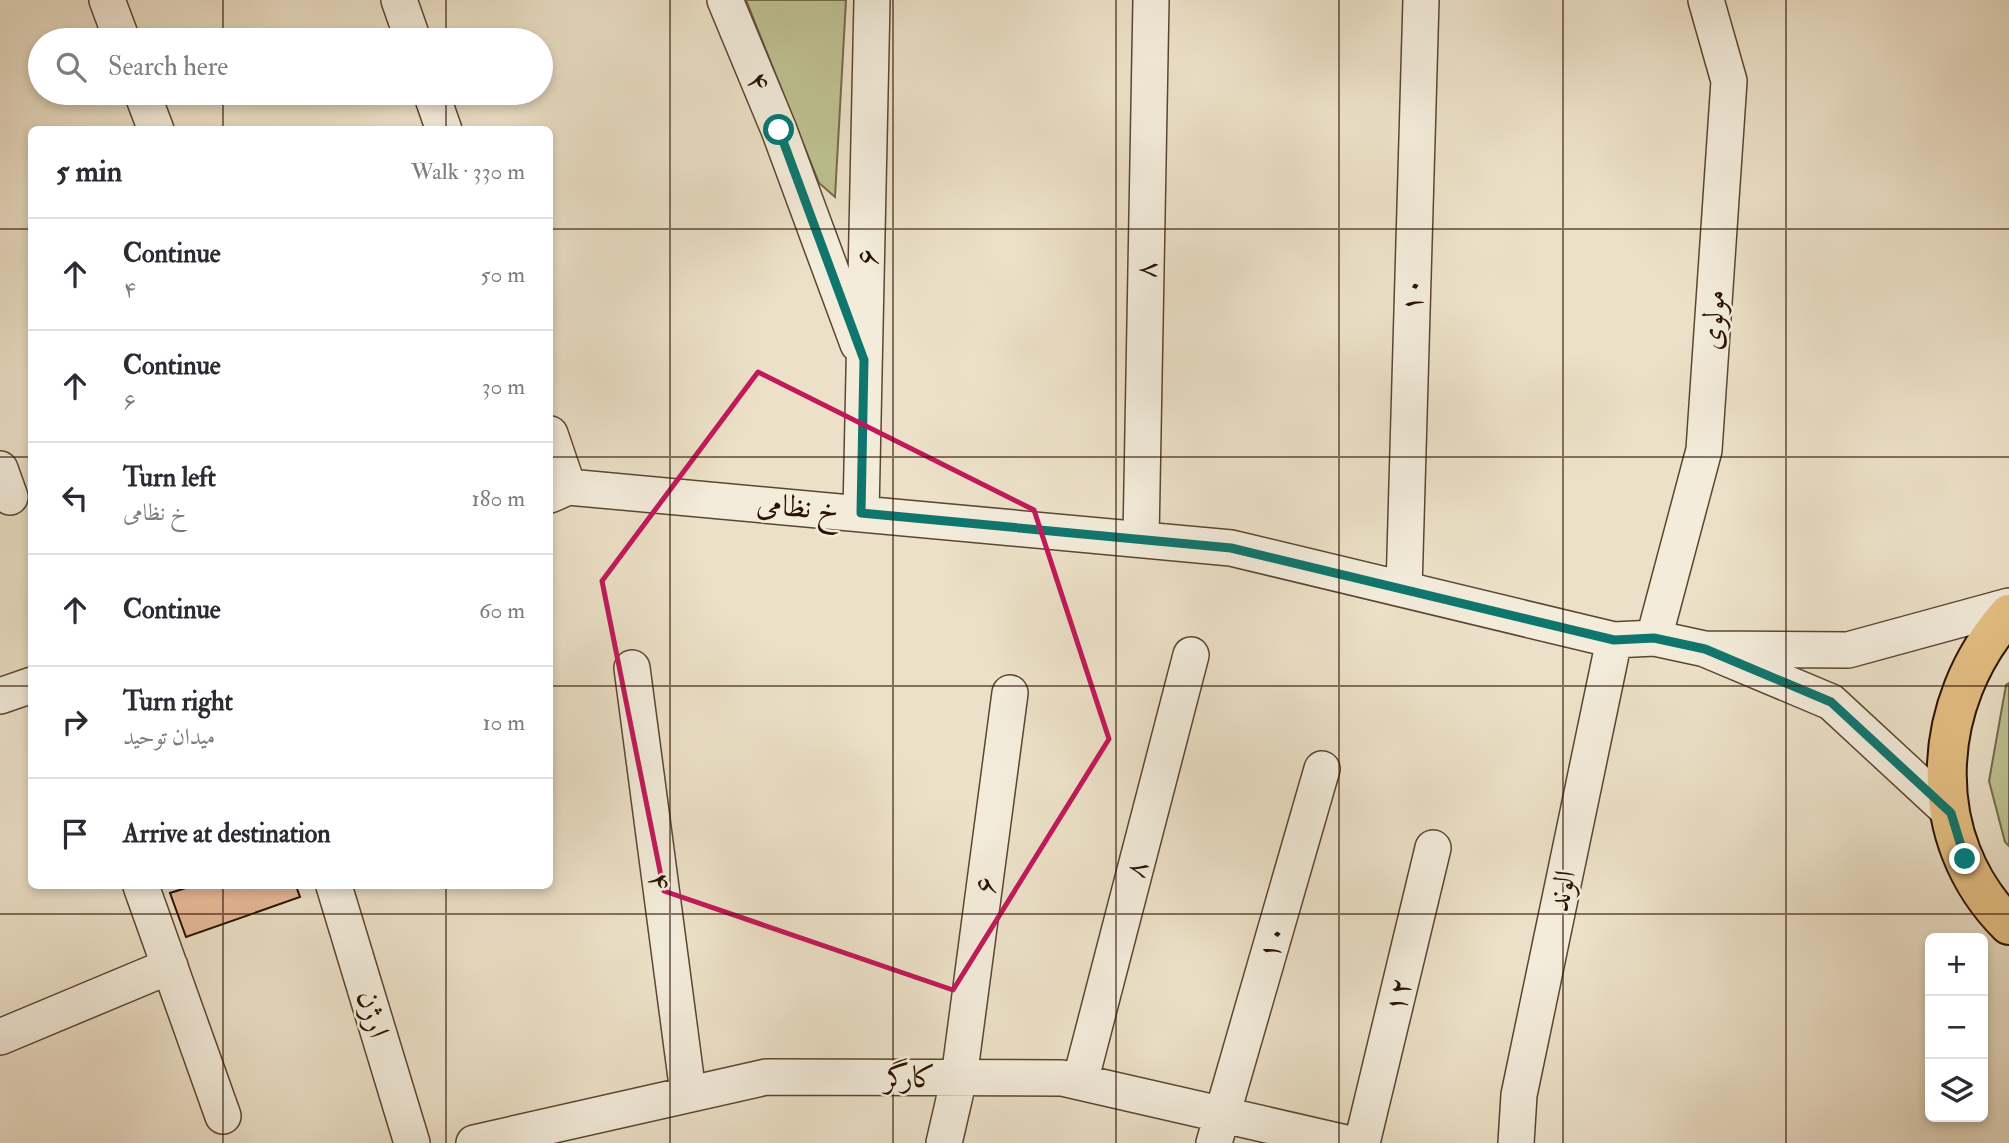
<!DOCTYPE html>
<meta charset="utf-8">
<style>
:root{--surface:#fff;--page:#f7f7f7;--text:#2b2b33;--muted:#7c7c81;--line:#e1e1e2}
body{margin:0;font-family:"IM FELL Double Pica",Amiri,serif;background:var(--page);color:var(--text)}
.controls{position:absolute;right:21px;bottom:21px;display:grid;overflow:hidden;border-radius:10px;box-shadow:0 4px 10px #0003}
.controls button{width:63px;height:63px;display:grid;place-items:center;padding:0;border:0;border-bottom:2px solid var(--line);background:var(--surface);color:var(--text);font:35px sans-serif}
.stop{position:absolute;width:21px;height:21px;margin:-16px;border:5px solid #0f766e;border-radius:50%;background:#fff}
.stop.end{background:#0f766e;border-color:#fff;box-shadow:0 2px 7px #0008}
.list{margin:0;padding:0;list-style:none}
h2{display:flex;justify-content:space-between;align-items:center;height:91px;margin:0;padding:0 28px;font-size:30px}
h2 small{font-size:23px;font-weight:400;color:var(--muted)}
.list li{display:grid;grid-template-columns:46px 1fr auto;gap:21px;align-items:center;box-sizing:border-box;height:112px;padding:0 28px;border-top:2px solid var(--line)}
.list b{display:block;font-size:26px;white-space:nowrap}
.list p{margin:0;font-size:23px;white-space:nowrap;color:var(--muted)}
.list em{font-size:23px;font-style:normal;color:var(--muted)}
.icon{flex:none;width:38px;height:38px;fill:none;stroke:currentColor;stroke-width:2;stroke-linecap:round;stroke-linejoin:round}
.map{position:relative;flex:none;width:2009px;height:1143px;overflow:hidden}
.search{position:absolute;background:var(--surface);box-shadow:0 4px 10px #0003;left:28px;top:28px;width:525px;height:77px;display:flex;align-items:center;gap:18px;box-sizing:border-box;padding:0 24px;border-radius:38px;color:var(--muted);font-size:26px}
.panel{position:absolute;background:var(--surface);box-shadow:0 4px 10px #0003;left:28px;top:126px;width:525px;height:763px;border-radius:10px}
.map>svg:first-child{display:block}
.green{fill:#bec192;stroke:#746a49;stroke-width:2}
.building{fill:#e7b999;stroke:#2b1300;stroke-width:2}
.lines{fill:none;stroke-linecap:round;stroke-linejoin:round}
.minor-casing{stroke:#5b4632;stroke-width:38}
.major-casing{stroke:#2b1300;stroke-width:42}
.minor{stroke:#f3ecdb;stroke-width:35}
.major{stroke:#e6c084;stroke-width:38}
.route{stroke:#0f766e;stroke-width:9}
.marked{fill:none;stroke:#c2185b;stroke-width:5;stroke-linejoin:round}
.grid{fill:none;stroke:#2b1300;stroke-width:2;stroke-opacity:0.55}
.labels{text-anchor:middle;dominant-baseline:central;stroke-width:5;stroke-linejoin:round;paint-order:stroke}
.street-label{font-size:30px;fill:#2b1300;stroke:#f3ecdb}
</style>
<div class="map">
<svg width="2009" height="1143" viewBox="0 0 2009 1143">
<rect width="100%" height="100%" fill="#ece1c8"/>
<filter id="stains"><feTurbulence type="fractalNoise" baseFrequency=".00286" numOctaves="4"/><feColorMatrix values="0 0 0 0 .2 0 0 0 0 .09 0 0 0 0 .02 0 0 0 .5 -.17"/></filter>
<radialGradient id="worn" r=".72"><stop offset=".6" stop-color="#630" stop-opacity="0"/><stop offset="1" stop-color="#630" stop-opacity=".3"/></radialGradient>
<path class="green" d="M 746,0 L 846,0 L 835,197 L 819,183 Z
M 2009,683 L 2009,846 L 2005,842 L 1989,781 L 2006,685 Z"/>
<path class="building" d="M 192,886 L 296,886 L 300,897 L 186,937 L 170,893 Z"/>
<g class="lines">
<g class="minor-casing">
<path id="minor" d="M 107,0 L 122,40
M 399,0 L 413,40
M 725,0 L 779,130 L 858,344
M 142,93 L 156,130
M 431,93 L 444,130
M 550,434 L 568,487
M 0,469 L 10,497
M 550,495 L 568,487 L 1231,548 L 1614,640 L 1654,638 L 1705,649
M 861,513 L 872,0
M 1141,539 L 1151,0
M 1404,589 L 1421,0
M 1654,638 L 1704,450 L 1729,81 L 1706,0
M 632,668 L 688,1093
M 0,696 L 32,685
M 1951,813 L 1831,702 L 1705,649 L 1848,650 L 2009,606
M 141,886 L 223,1116
M 334,886 L 412,1143
M 0,1037 L 170,966
M 1080,1082 L 1191,655
M 474,1143 L 766,1077 L 1062,1078 L 1346,1143
M 944,1143 L 959,1078 L 1010,693
M 1214,1143 L 1322,769
M 1362,1143 L 1433,848
M 1516,1143 L 1519,1095 L 1614,640"/>
</g>
<g class="major-casing">
<path id="major" d="M 2009,614 C 1930,702 1922,839 2009,925"/>
</g>
<use href="#minor" class="minor"/>
<use href="#major" class="major"/>
</g>
<g class="lines">
<path class="route" d="M 779,130 L 864,360 L 861,513 L 1231,548 L 1614,640 L 1654,638 L 1705,649 L 1831,702 L 1951,813 L 1965,859"/>
</g>
<path class="marked" d="M 758,372 L 1034,510 L 1109,739 L 953,990 L 664,891 L 602,581 Z"/>
<path class="grid" d="M 223,0 L 223,40M 446,0 L 446,40M 670,0 L 670,1143M 893,0 L 893,1143M 1116,0 L 1116,1143M 1339,0 L 1339,1143M 1563,0 L 1563,1143M 1786,0 L 1786,1143M 223,93 L 223,130M 446,93 L 446,130M 0,229 L 32,229M 550,229 L 2009,229M 0,457 L 32,457M 550,457 L 2009,457M 0,686 L 32,686M 550,686 L 2009,686M 223,886 L 223,1143M 446,886 L 446,1143M 0,914 L 2009,914"/>
<g class="labels">
<g class="street-label">
<text transform="translate(759 81) rotate(67)">۴</text>
<text transform="translate(867 257) rotate(-89)">۶</text>
<text transform="translate(1146 270) rotate(-89)">۸</text>
<text transform="translate(1412 295) rotate(-88)">۱۰</text>
<text transform="translate(1713 320) rotate(-86)">مولوی</text>
<text transform="translate(797 507) rotate(5)">خ نظامی</text>
<text transform="translate(1136 869) rotate(-75)">۸</text>
<text transform="translate(660 881) rotate(83)">۴</text>
<text transform="translate(985 885) rotate(-82)">۶</text>
<text transform="translate(1562 891) rotate(-78)">الوند</text>
<text transform="translate(1272 942) rotate(-74)">۱۰</text>
<text transform="translate(1398 995) rotate(-77)">۱۲</text>
<text transform="translate(373 1014) rotate(73)">ارژن</text>
<text x="910" y="1077">کارگر</text>
</g>
</g>
<rect width="100%" height="100%" filter="url(#stains)"/>
<rect width="100%" height="100%" fill="url(#worn)"/>
</svg>
<div class="controls">
<button>+</button>
<button>−</button>
<button><svg class="icon" aria-label="layers" viewBox="0 0 24 24"><path d="M12 4l9 5-9 5-9-5zM3 14l9 5 9-5"/></svg></button>
</div>
<div class="stop" style="left:779px;top:130px"></div>
<div class="stop end" style="left:1965px;top:859px"></div>
<div class="search"><svg class="icon" aria-label="search" viewBox="0 0 24 24"><circle cx="10" cy="10" r="6"/><path d="M15 15l6 6"/></svg>Search here</div>
<section class="panel">
<h2>5 min<small>Walk · 330 m</small></h2>
<ul class="list">
<li><svg class="icon" aria-label="ahead" viewBox="0 0 24 24"><path d="M12 20V5M6 11l6-6 6 6"/></svg><div><b>Continue</b><p>۴</p></div><em>50 m</em></li>
<li><svg class="icon" aria-label="ahead" viewBox="0 0 24 24"><path d="M12 20V5M6 11l6-6 6 6"/></svg><div><b>Continue</b><p>۶</p></div><em>30 m</em></li>
<li><svg class="icon" aria-label="left" viewBox="0 0 24 24"><path d="M17 20v-9H6M10 6l-5 5 5 5"/></svg><div><b>Turn left</b><p>خ نظامی</p></div><em>180 m</em></li>
<li><svg class="icon" aria-label="ahead" viewBox="0 0 24 24"><path d="M12 20V5M6 11l6-6 6 6"/></svg><div><b>Continue</b></div><em>60 m</em></li>
<li><svg class="icon" aria-label="right" viewBox="0 0 24 24"><path d="M7 20v-9h11M14 6l5 5-5 5"/></svg><div><b>Turn right</b><p>میدان توحید</p></div><em>10 m</em></li>
<li><svg class="icon" aria-label="arrive" viewBox="0 0 24 24"><path d="M6 21V4h12l-3 4 3 4H6"/></svg><div><b>Arrive at destination</b></div></li>
</ul>
</section>
</div>
